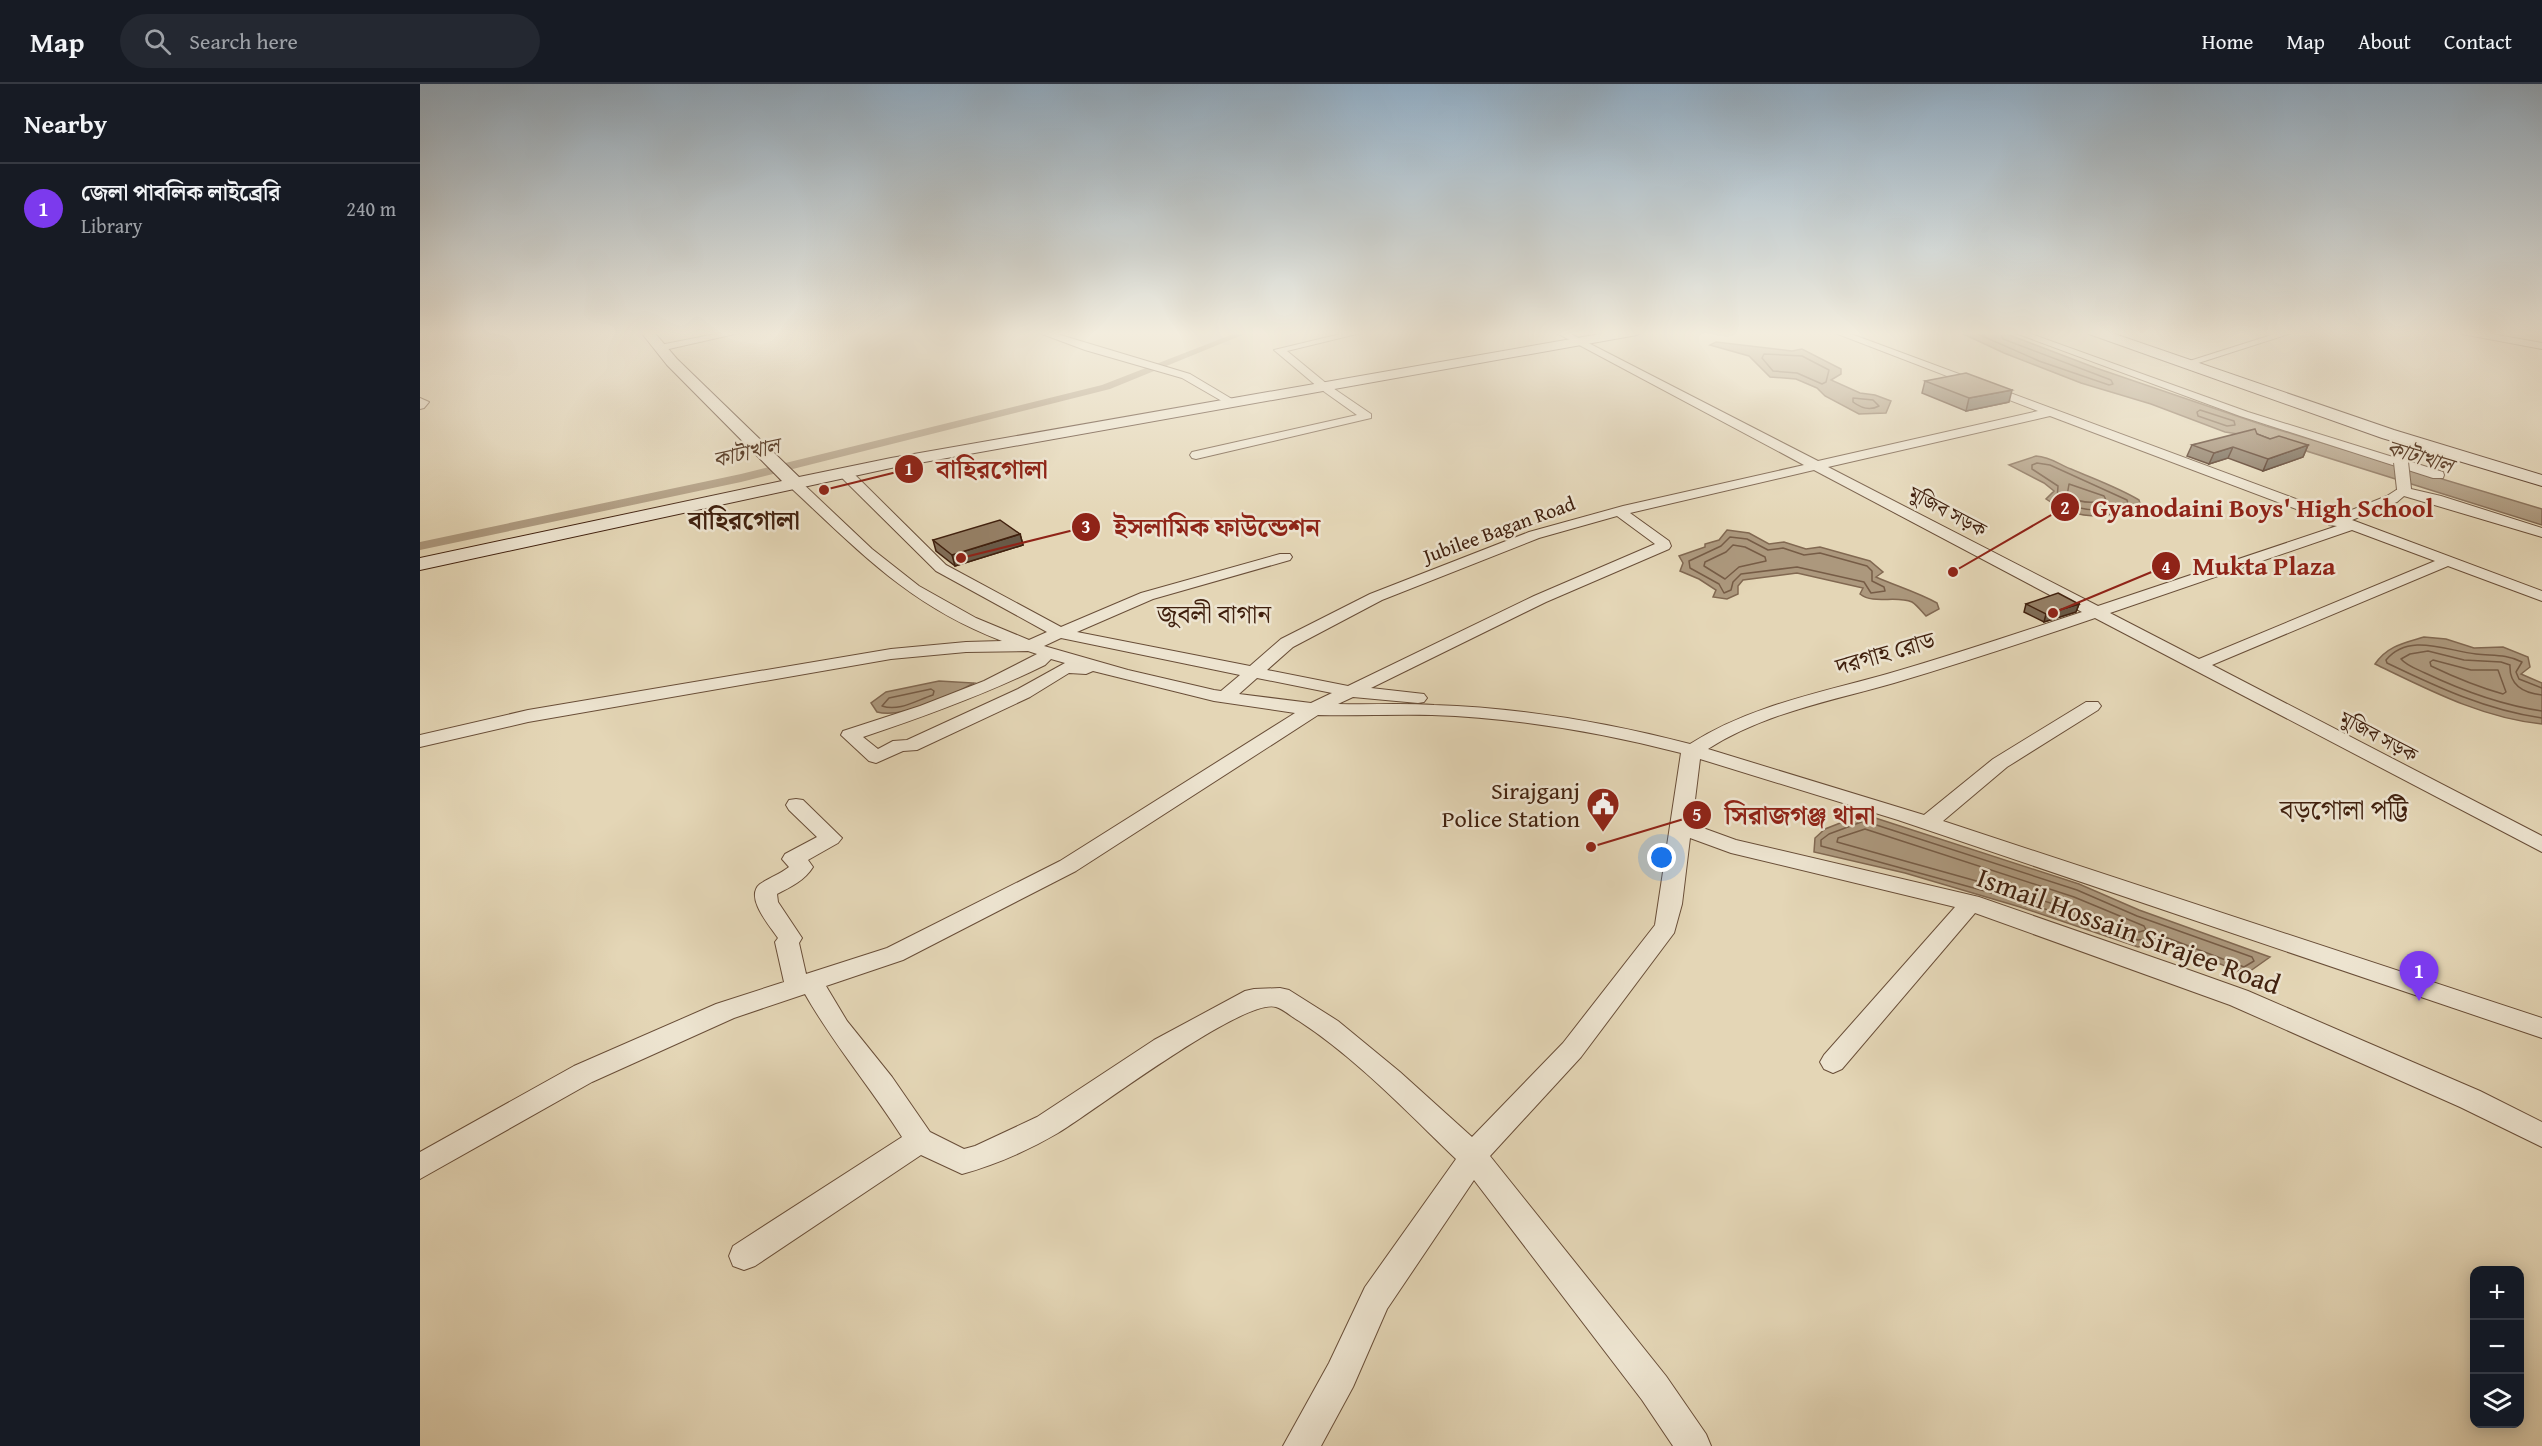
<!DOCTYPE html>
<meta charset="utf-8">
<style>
:root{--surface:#171b24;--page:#242831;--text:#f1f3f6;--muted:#9ea1a6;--line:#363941;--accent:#7c3aed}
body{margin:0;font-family:"Gentium Book Plus","Noto Serif Bengali",serif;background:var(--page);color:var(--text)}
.controls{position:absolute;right:18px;bottom:18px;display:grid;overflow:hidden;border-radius:12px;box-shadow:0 3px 15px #0003}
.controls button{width:54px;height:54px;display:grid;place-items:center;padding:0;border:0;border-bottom:2px solid var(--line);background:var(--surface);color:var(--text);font:30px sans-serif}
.you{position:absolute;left:1242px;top:774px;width:21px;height:21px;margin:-15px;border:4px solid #fff;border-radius:50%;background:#1a73e8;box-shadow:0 0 0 9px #1a73e833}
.badge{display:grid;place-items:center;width:39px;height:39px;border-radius:50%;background:var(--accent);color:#fff;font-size:20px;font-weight:700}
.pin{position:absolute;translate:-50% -50px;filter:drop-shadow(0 2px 3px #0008)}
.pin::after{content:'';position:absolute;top:32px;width:21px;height:18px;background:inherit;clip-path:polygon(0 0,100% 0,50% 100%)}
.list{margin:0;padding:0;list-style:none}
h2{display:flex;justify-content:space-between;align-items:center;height:78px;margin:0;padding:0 24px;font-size:26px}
h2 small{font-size:20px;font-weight:400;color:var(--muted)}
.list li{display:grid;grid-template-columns:39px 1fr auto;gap:18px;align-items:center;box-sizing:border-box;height:90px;padding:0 24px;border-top:2px solid var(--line)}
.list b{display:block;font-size:22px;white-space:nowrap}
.list p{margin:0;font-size:20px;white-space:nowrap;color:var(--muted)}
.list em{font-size:20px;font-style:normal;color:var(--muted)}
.icon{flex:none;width:33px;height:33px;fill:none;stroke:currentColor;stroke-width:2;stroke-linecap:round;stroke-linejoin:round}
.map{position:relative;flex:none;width:2122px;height:1362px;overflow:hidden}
header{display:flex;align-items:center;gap:36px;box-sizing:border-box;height:84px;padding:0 30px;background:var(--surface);border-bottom:2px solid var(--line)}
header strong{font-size:28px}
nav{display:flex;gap:33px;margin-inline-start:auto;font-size:21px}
.search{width:420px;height:54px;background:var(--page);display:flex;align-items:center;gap:15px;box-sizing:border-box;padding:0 21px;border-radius:33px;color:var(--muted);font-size:22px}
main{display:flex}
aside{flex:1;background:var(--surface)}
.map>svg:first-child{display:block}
.water{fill:#ac987d;stroke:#816851;stroke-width:1.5}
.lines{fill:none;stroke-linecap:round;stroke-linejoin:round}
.shore{stroke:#765c46;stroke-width:1.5}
.canal{fill:#ac987d;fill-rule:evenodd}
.street-casing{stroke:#694e38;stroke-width:2}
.secondary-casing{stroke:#40200e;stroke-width:2}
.street{fill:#ede4d0;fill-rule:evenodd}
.secondary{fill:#ede4d0;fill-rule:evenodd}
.street-bridge-casing{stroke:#694e38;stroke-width:16;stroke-linecap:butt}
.street-bridge{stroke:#ede4d0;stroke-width:14}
.wall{fill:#806d57;stroke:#40200e;stroke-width:1.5}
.shaded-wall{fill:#685947;stroke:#40200e;stroke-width:1.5}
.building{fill:#957f65;stroke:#40200e;stroke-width:1.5}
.labels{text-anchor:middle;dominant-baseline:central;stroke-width:5;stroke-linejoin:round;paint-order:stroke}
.far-street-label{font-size:20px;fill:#40200e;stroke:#ede4d0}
.far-water-label{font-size:22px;font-style:italic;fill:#60442f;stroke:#ede4d0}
.street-label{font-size:24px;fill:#40200e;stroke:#ede4d0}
.poi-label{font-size:24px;fill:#40200e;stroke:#ede4d0;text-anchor:end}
.far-district-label{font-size:26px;font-weight:bold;fill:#40200e;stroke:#ede4d0}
.neighbourhood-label{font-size:26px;fill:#40200e;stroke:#ede4d0}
.quarter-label{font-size:27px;fill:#40200e;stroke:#ede4d0}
.near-street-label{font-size:28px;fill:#40200e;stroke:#ede4d0}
.leader{fill:none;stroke:#8f2418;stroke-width:2}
.callout-dot{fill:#8f2418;stroke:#ede4d0;stroke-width:2}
.mark-label{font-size:18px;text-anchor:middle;font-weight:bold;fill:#fff}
.callout-label{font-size:26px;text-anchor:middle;font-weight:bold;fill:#8f2418;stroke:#ede4d0;stroke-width:5;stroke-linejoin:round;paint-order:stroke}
</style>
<header>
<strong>Map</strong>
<div class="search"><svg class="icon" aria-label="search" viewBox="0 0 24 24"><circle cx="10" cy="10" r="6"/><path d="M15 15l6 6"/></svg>Search here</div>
<nav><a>Home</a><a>Map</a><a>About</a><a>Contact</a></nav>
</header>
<main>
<aside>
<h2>Nearby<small></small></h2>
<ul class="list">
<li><span class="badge">1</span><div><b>জেলা পাবলিক লাইব্রেরি</b><p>Library</p></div><em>240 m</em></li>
</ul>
</aside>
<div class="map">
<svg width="2122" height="1362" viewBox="0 0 2122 1362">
<rect width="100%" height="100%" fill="#e4d6b6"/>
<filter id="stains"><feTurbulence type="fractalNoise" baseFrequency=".00333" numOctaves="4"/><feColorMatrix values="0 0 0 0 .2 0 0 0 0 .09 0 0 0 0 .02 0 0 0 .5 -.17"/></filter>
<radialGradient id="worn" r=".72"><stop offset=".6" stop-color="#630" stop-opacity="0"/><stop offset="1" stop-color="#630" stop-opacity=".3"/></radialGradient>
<path class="water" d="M 1537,247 L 1579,247 L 1676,284 L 1846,342 L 2122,425 L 2122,441 L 1845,354 L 1805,348 L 1731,320 L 1661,299 L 1584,269 Z
M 1296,258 L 1372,267 L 1382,265 L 1421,285 L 1421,290 L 1411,296 L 1440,309 L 1455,311 L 1471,317 L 1466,329 L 1439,330 L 1405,312 L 1397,304 L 1376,295 L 1350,293 L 1329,272 L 1290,261 Z
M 1616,372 C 1631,373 1638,380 1651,385 C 1674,395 1697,403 1719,416 L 1721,423 C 1685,435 1657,437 1626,415 L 1634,407 L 1624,399 L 1589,381 Z
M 1307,446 L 1329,449 L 1349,460 L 1364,458 L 1386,465 L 1400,463 L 1450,477 L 1463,488 L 1456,493 C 1476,502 1497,508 1517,519 L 1519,525 L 1506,532 C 1502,528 1497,521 1492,518 C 1475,511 1454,521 1440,510 L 1443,504 L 1377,489 L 1323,496 L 1318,502 L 1318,510 L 1307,515 L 1293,513 L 1296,506 L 1279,495 L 1260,487 L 1263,479 L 1259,472 L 1285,463 L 1285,460 L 1299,456 Z
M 2004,553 L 2026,555 L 2054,564 L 2083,563 L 2108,573 L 2110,583 L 2101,590 L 2122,599 L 2122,640 C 2062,634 2009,606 1955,580 C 1967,562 1984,559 2004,553 Z
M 519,597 L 554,599 C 531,612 482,635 457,628 L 451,619 L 466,608 Z
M 1443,730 L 1659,800 L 1719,826 L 1850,873 L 1826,890 L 1743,858 L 1718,863 L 1600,823 L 1485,789 L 1394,768 L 1395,754 L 1405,745 Z"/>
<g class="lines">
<path class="shore" d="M 1551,247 L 1619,277 L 1689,301 L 1693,300 L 1691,296 L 1583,255 L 1579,247
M 1344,270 L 1382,272 L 1409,286 L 1406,298 L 1402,300 L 1377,289 L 1353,287 L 1342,274 Z
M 1433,314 L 1453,316 L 1459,322 C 1450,327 1441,324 1433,318 Z
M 1780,326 L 1814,337 L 1815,341 L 1807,342 L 1778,332 L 1777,328 Z
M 1617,379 L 1630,381 L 1707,416 L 1708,420 C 1684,430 1660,427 1637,416 L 1638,402 L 1612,385 L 1612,381 Z
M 1649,400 L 1684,412 L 1686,416 C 1672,420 1660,419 1647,412 Z
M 1310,453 L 1327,455 L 1348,466 L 1363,464 L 1384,471 L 1400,469 L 1447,482 L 1452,487 L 1452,497 L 1464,503 L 1465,507 L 1451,509 L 1444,498 L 1377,483 L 1321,490 L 1313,498 L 1311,506 L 1304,509 L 1299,500 L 1270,484 L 1269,477 L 1301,462 Z
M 1313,461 L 1325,463 L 1345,473 L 1346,477 L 1319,483 L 1305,495 L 1284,482 L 1285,478 L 1306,468 Z
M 2013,576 L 2051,586 L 2078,586 L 2086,608 L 2083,610 C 2058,603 2034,593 2011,582 L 2010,578 Z
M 2122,604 L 2099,595 L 2096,588 L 2102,578 C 2086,570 2073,572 2056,570 C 2027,567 1989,548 1966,576 L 1967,579 C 2017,603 2066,626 2122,634
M 511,605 L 514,607 L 513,611 C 497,616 479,628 462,622 L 469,614 Z
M 2122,611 C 2104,609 2089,601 2090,581 L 2081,578 L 2044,576 L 2008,567 L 1990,570 L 1981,575 C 1987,582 1997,585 2005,589 C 2043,607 2081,621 2122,627
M 1444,737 L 1657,806 L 1717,832 L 1832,873 L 1834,877 L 1824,883 L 1745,853 L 1718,856 L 1601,817 L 1401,762 L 1401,756 L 1409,750 Z
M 1445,745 L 1654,813 L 1724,842 L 1726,846 L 1719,848 L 1603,810 L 1417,758 L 1418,754 Z"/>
<path class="canal" d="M 821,247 L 832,247 L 690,305 L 321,398 L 0,466 L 0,458 L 321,390 L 682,301 Z"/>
<g class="street-casing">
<path id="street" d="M 311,247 L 328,247 L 240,267 L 235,264 L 240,261 Z
M 614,247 L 627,247 L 770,290 L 817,318 L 811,321 L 807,320 L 762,294 L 665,266 Z
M 933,247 L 949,247 L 867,267 L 907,300 L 951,330 L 951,334 L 776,375 L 772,374 L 770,371 L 772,368 L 937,331 L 899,304 L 854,266 Z
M 1133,247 L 1145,247 L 1398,377 L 1618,327 L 1410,247 L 1423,247 L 1919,431 L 1967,412 L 1984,401 L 1991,405 L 2021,412 L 2122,444 L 2122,453 L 1984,412 L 1977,418 L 1932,436 L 2122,507 L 2122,517 L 2028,482 L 1792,581 L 2122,752 L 2122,768 L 1675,534 C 1608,557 1541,579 1474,599 C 1411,617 1344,629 1288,665 L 1504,731 L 1573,675 L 1666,618 L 1678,618 L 1681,622 L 1678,626 L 1587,683 L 1523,737 L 2122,934 L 2122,954 L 1478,736 L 1280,675 L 1272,740 L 1316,756 L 1559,813 L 1755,881 L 1828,907 L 1946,958 L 2060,1007 L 2122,1038 L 2122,1063 L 2040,1023 L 1810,921 L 1555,829 L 1422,985 L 1413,989 L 1404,985 L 1400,978 L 1404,971 L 1535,823 L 1311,769 L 1270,754 L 1262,820 L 1254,849 L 1161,973 L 1070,1072 L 1246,1292 L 1286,1350 L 1291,1362 L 1253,1362 L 1222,1316 L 1054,1096 L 967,1225 L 933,1303 L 901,1362 L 863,1362 L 909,1279 L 945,1203 L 1036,1075 C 986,1027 937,975 879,937 C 872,933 863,925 856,923 C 824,913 673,1028 638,1049 C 609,1066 575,1081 542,1090 L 501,1071 L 335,1182 L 324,1186 L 313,1182 L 309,1172 L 313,1162 L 482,1053 C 451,1004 414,961 385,910 L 314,934 L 172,998 L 0,1095 L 0,1068 L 154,982 L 296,920 L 364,898 L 355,858 L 358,854 C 350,842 324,813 340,800 C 349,794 360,790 369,783 L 362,775 L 365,770 L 397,753 L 369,726 L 366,721 L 369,716 L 376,715 L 383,716 L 422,754 L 418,759 L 388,776 L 393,783 C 385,796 371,803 357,810 L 358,818 L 382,854 L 379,859 L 386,890 L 467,864 L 640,777 L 875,629 L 794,617 L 673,587 L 666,590 L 649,589 L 610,613 L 497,666 L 483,667 L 456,679 L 449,677 L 421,651 L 423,647 L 500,622 L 564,597 L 617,570 L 608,567 L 546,568 L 471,575 L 108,638 L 0,663 L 0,651 L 108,626 L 471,565 L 546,558 L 582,557 C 490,522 440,468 370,403 L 368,400 L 375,396 L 380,397 L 452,465 L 499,502 L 556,534 L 609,556 L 627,548 L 516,487 L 419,391 L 418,388 L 419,385 L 429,385 L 526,481 L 641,543 L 721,509 L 860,470 L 870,470 L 872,473 L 870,476 L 733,515 L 657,548 L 830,582 L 861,555 L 950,510 L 1109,448 L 1203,422 L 1384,381 ZM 1630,332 L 1908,437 L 1909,441 L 1917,442 L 1678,522 L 1408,383 ZM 1394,386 L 1662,528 C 1598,549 1533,571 1467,590 C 1399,609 1330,622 1270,660 C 1186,638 1101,624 1014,621 C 982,619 950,621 918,620 L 933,613 L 998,619 L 1004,618 L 1007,614 L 1004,610 L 951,604 L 1126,518 L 1249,465 L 1251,462 L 1249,457 L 1210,429 ZM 1197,432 L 1235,460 L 1114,512 L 928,602 L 847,586 L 873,563 L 962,516 L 1119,454 ZM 1932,446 L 2015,477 L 1779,575 L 1690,529 ZM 641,554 L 820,591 L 801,607 L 794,606 L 708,586 L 624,562 ZM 631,575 L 645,579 L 598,605 L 487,656 L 473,657 L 458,665 L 443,653 C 506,632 566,610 625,581 ZM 837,594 L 912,609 L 891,619 L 819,610 ZM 898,631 C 936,632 974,630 1012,631 C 1097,634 1179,648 1261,669 L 1235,841 L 1143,959 L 1052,1053 L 980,988 L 918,937 L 869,906 L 860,904 L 834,905 L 825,907 L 734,956 L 617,1033 L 555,1062 L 544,1065 L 510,1048 L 472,993 L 427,937 L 406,902 L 483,876 L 656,787 Z
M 1590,247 L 1603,247 L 1828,328 L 1976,374 L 2004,359 L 2012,359 L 2014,362 L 2012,365 L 1988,377 L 2023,388 L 2024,391 L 2023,394 L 2013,394 L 1820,332 Z
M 1864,247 L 1878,247 L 1769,282 L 1760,280 Z
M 2037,247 L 2055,247 L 2122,259 L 2122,265 L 2042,250 Z
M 0,314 L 9,318 L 4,324 L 0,325 Z"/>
</g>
<g class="secondary-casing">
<path id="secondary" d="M 220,247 L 233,247 L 257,275 L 379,393 L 471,374 L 1197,247 L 1224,247 L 1217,251 L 471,384 L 0,486 L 0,474 L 362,397 L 247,281 Z
M 1668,247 L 1686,247 L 1974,346 L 2122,391 L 2122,402 L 1962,354 L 1669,250 Z"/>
</g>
<use href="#street" class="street"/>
<use href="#secondary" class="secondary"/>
<g class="street-bridge-casing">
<path id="street-bridge" d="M 1981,378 L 1984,405"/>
</g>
<use href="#street-bridge" class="street-bridge"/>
</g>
<path class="wall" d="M 1505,297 L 1589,318 L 1546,327 L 1502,309 Z
M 1837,350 L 1850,355 L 1888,361 L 1883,373 L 1843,387 L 1808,374 L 1789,380 L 1767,372 L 1772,361 Z
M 600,450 L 603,461 L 535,482 L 516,467 L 513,456 Z
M 1606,520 L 1659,520 L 1656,528 L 1624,538 L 1604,528 Z"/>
<path class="shaded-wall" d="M 1592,306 L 1589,318 L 1546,327 L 1549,314 Z
M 1888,361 L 1883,373 L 1843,387 L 1848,375 Z
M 1813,363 L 1808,374 L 1789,380 L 1794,369 Z
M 600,450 L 603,461 L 535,482 L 532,471 Z
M 1659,520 L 1656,528 L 1624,538 L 1626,530 Z"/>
<path class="building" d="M 1546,289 L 1592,306 L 1549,314 L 1505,297 Z
M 1835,345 L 1837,350 L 1850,355 L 1859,352 L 1888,361 L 1848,375 L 1813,363 L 1794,369 L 1772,361 Z
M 580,436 L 600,450 L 532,471 L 513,456 Z
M 1638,509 L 1659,520 L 1626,530 L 1606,520 Z"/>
<linearGradient id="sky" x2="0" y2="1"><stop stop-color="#90a9bd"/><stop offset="0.57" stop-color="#f3edde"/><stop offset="1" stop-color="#f3edde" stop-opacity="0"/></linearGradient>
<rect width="2122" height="437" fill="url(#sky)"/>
<defs>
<g id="civic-pin" transform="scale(1.725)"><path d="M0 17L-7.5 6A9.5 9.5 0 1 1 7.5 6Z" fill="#8f2418" stroke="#ede4d0"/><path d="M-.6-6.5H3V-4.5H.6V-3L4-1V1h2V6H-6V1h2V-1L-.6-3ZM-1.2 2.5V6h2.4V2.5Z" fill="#fff"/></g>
</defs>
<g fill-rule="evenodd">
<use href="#civic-pin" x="1183" y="720"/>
</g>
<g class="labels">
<g class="far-street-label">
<text transform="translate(1528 427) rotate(28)">মুজিব সড়ক</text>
<text transform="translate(1079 445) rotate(-20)">Jubilee Bagan Road</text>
<text transform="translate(1959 652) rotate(28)">মুজিব সড়ক</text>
</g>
<g class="far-water-label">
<text transform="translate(326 368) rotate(-13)">কাটাখাল</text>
<text transform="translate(2000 372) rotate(17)">কাটাখাল</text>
</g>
<g class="street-label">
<text transform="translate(1465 569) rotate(-16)">দরগাহ রোড</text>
</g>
<g class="poi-label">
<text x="1160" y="706">Sirajganj<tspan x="1160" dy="28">Police Station</tspan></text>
</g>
<g class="far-district-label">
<text x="324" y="435">বাহিরগোলা</text>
</g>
<g class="neighbourhood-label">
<text x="794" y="529">জুবলী বাগান</text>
</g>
<g class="quarter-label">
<text x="1924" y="725">বড়গোলা পট্টি</text>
</g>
<g class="near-street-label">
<text transform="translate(1709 846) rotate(20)">Ismail Hossain Sirajee Road</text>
</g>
</g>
<path class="leader" d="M404 406L489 385M1533 488L1645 423M541 474L666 443M1633 529L1746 482M1171 763L1277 731"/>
<g class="callout-dot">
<circle cx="404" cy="406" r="6"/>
<circle cx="1533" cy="488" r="6"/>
<circle cx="541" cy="474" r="6"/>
<circle cx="1633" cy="529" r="6"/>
<circle cx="1171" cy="763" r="6"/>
<circle cx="489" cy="385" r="15"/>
<circle cx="1645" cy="423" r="15"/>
<circle cx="666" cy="443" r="15"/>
<circle cx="1746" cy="482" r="15"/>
<circle cx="1277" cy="731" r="15"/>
</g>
<g class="mark-label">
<text x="489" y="391">1</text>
<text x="1645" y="430">2</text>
<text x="666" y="449">3</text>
<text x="1746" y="489">4</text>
<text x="1277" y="737">5</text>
</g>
<g class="callout-label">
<text x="572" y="394">বাহিরগোলা</text>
<text x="1843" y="433">Gyanodaini Boys' High School</text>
<text x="797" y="452">ইসলামিক ফাউন্ডেশন</text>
<text x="1844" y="491">Mukta Plaza</text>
<text x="1380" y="740">সিরাজগঞ্জ থানা</text>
</g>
<rect width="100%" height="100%" filter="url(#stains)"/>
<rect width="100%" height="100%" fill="url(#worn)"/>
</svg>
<div class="controls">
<button>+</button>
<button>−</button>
<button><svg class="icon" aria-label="layers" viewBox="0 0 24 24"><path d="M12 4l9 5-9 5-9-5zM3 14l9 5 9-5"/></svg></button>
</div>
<div class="you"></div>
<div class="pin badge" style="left:1999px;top:917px">1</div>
</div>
</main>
